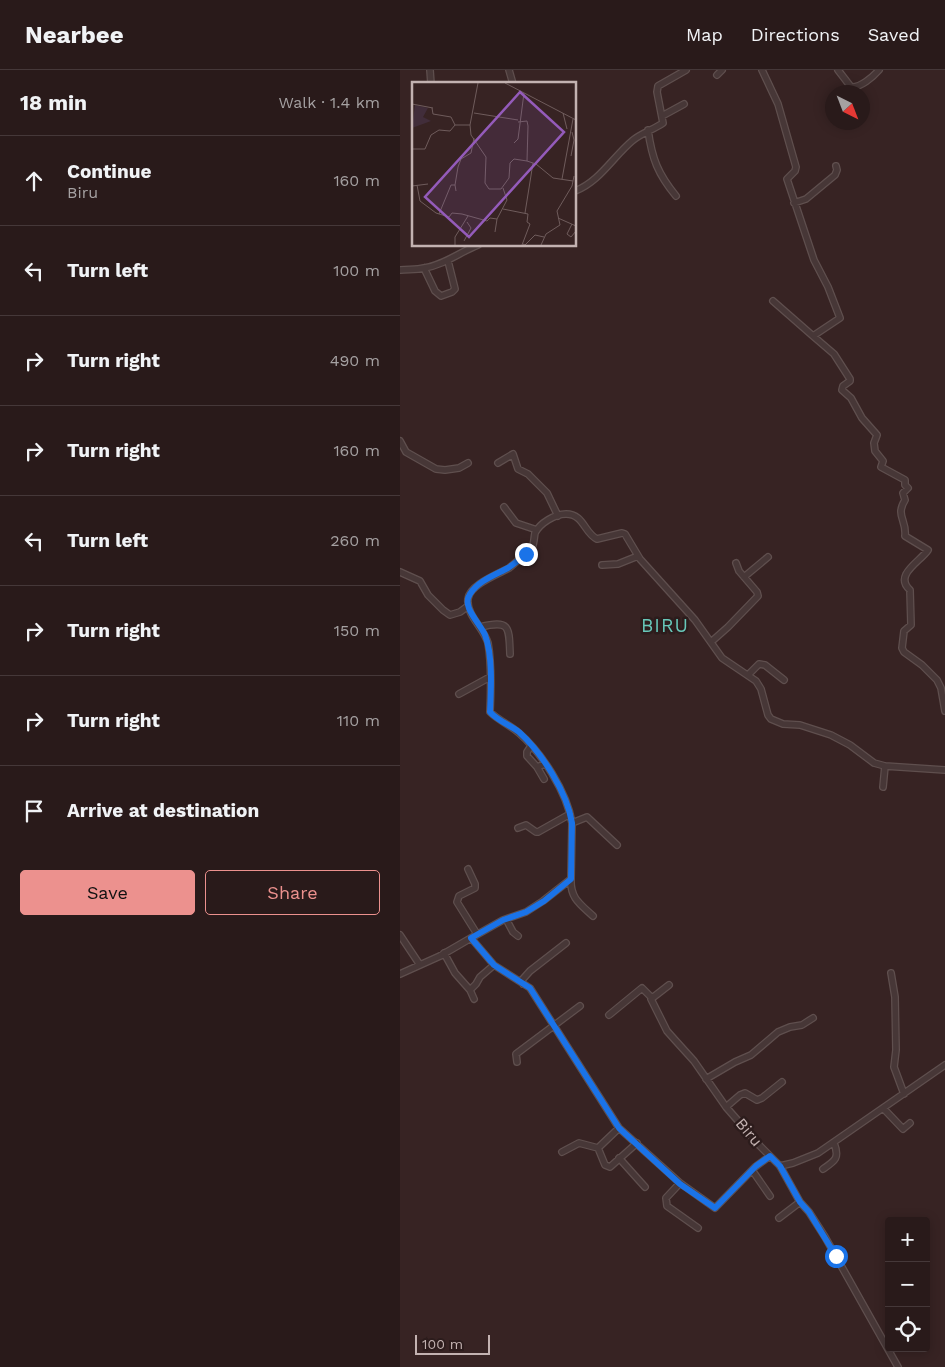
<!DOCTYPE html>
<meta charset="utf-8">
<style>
:root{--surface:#291a1a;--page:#352727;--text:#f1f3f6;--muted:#a5a1a2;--line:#453839;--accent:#ec918e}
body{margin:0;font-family:"Work Sans",sans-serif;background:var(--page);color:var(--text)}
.controls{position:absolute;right:15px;bottom:15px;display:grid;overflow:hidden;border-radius:5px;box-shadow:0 2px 12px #0003}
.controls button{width:45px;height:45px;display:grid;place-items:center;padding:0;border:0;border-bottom:1px solid var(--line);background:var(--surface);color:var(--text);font:25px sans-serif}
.compass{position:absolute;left:425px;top:15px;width:45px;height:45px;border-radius:50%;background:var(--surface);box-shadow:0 2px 12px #0003;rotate:138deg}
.scale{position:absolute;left:15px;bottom:12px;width:75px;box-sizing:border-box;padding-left:5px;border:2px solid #c3b2b1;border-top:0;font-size:14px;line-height:18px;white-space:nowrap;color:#c3b2b1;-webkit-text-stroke:4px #2c1c1c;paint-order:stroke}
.stop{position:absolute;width:15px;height:15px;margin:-11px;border:4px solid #1a73e8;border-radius:50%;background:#fff}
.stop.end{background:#1a73e8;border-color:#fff;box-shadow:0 1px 5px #0008}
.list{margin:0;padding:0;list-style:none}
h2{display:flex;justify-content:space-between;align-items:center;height:65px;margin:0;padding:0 20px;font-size:21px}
h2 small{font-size:16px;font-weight:400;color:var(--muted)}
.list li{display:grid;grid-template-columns:32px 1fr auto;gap:15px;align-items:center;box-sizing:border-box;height:90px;padding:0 20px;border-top:1px solid var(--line)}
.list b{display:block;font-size:19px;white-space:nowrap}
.list p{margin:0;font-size:16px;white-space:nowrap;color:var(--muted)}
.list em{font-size:16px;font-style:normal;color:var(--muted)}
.actions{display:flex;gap:10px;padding:15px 20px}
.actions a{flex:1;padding:11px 0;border:1px solid var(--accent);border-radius:5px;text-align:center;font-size:18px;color:var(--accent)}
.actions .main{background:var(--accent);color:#111}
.icon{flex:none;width:28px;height:28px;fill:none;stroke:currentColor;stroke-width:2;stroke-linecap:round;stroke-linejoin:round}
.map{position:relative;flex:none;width:545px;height:1297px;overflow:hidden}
header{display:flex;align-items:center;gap:30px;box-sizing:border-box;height:70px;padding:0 25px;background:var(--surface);border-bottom:1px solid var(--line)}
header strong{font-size:24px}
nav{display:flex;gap:28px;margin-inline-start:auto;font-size:18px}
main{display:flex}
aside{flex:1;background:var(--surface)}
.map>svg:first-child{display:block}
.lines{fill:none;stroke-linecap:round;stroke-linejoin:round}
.street-casing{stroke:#5f4f4e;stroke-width:8}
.street{stroke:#473737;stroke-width:5.5}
.route{stroke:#1a73e8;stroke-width:6}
.labels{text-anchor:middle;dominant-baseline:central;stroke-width:5;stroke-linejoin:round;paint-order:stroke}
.street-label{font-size:16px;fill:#c3b2b1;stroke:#2c1c1c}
.quarter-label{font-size:19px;letter-spacing:1px;fill:#68c8ba;stroke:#2c1c1c}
.inset-road{fill:none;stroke:#6f5c5c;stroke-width:1}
.view{fill:#945bba;fill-opacity:0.15;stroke:#945bba;stroke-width:2.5}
.inset-edge{fill:none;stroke:#c3b2b1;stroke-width:2.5}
</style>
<header>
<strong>Nearbee</strong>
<nav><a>Map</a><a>Directions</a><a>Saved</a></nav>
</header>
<main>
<aside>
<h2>18 min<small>Walk · 1.4 km</small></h2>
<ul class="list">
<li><svg class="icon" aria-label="ahead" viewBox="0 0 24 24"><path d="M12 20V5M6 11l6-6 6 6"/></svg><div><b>Continue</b><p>Biru</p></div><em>160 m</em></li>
<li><svg class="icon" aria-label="left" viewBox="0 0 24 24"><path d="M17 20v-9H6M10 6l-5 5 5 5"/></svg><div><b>Turn left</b></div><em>100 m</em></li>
<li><svg class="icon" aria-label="right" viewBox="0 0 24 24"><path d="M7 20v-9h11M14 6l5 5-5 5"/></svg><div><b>Turn right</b></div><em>490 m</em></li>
<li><svg class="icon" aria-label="right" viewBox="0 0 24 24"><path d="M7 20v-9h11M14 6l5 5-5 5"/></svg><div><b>Turn right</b></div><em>160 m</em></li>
<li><svg class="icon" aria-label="left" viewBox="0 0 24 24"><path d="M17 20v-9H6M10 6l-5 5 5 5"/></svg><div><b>Turn left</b></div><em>260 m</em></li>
<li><svg class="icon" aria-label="right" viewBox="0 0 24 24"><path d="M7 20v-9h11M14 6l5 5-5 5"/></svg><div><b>Turn right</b></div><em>150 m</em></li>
<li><svg class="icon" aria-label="right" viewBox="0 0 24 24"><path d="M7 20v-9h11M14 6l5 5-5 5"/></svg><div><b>Turn right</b></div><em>110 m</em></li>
<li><svg class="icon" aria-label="arrive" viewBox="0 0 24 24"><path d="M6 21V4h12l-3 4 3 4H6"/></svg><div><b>Arrive at destination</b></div></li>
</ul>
<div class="actions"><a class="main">Save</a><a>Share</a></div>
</aside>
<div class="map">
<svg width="545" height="1297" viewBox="0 0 545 1297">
<rect width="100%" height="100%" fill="#372323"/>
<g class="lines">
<g class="street-casing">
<path id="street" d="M 30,0 L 31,14
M 109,0 L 113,14
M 362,0 L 378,34 L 396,97 L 395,101 L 387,109 L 414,190 L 428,217 L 440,248 L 413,266 L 373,231
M 438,0 L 451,17 C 460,18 473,7 479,0
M 317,5 L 322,0
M 262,46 L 284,34
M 248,60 C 252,89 258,104 276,126
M 175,121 C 199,112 213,87 232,71 C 241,63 253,60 263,53 L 257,22 L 258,16 L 286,0
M 394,133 L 406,129 L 435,105 L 437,100 L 436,96
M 24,198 L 35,221 L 41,226 L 52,222 L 55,219 L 48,191
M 0,200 C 8,199 16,200 24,198 C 44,195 60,182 78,175
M 413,266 L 434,284 L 450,309 L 450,311 L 443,316 L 442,320 L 451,328 L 462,348 L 477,365 L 474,373 L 475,381 L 483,391 L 481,397 L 505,410 L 505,415 L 508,418 L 503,423 L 505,430 C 495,446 507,450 505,466 L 528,480 C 521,491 493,505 510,520 L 511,555 L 504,561 L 502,578 L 504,582 L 522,595 L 537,610 L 541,618 L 545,641
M 0,371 L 6,382 L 36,399 L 45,400 L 59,398 L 68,393
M 98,393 L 113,384 L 118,399 L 128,404 L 147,423 L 158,446
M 104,437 L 116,453 L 137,460
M 202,495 L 218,494 L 238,486
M 0,502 L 20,511 L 28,525 L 43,540 L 50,545 L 60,542 L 68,536
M 344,507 L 368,487
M 80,557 C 110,550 109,556 110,584
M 311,572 L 328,557 L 358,526 L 357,522 L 339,501 L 336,493
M 348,605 L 359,594 L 365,595 L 384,610
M 59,624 L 90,607
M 131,676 L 127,682 L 127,686 L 137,697 L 145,694
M 137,697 L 144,709
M 483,717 L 485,696
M 172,753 L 187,747 L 217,775
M 118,758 L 126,755 L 136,762 L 138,762 L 170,744
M 68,799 L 75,814 L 75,818 L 59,826 L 57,832 L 77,864
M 171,809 C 170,828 180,834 193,846
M 106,849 L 113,862 L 118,866
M 0,865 L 20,895
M 44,883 L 55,903 L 70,920
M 491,903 L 495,927 L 496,980 L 494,997 L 504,1024
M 0,904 L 40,886 L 71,868
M 123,914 L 122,910 L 130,901 L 166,873
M 269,915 L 251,929 L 267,961 L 275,970 L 294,991 L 326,1037 L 360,1076 L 380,1096 L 400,1132 L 409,1142 L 425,1167 L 498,1297
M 74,929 L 70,920 L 76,914 L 80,907 L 94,895
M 209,945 L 242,918 L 251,927
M 117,992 L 116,984 L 180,936
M 306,1009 L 335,992 L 351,985 L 378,962 L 390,957 L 402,955 L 413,948
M 326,1037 L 340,1025 L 345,1023 L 357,1030 L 362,1028 L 382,1012
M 483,1038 L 503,1059 L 510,1053
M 198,1078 L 205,1095 L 210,1097 L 237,1073
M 162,1082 L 179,1073 L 198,1078 L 219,1058
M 370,1086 L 355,1097 L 315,1138 L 280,1113 L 219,1058 L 130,918 L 94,895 L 71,868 L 103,850 L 126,842 L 143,831 L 171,809 L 172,753 C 167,722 142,683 119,663 C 110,655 98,650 90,642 C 91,620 92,595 88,573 C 84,558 66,545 68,529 C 69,515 98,504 109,498 C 113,495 117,491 121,488 C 124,485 129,482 132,478 C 134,474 134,468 135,463 C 140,453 155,444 166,444 C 184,444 184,463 197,469 L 222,463 L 225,464 L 240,489 L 295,550 L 322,588 L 356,611 L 361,619 L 368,645 L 371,649 L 383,654 L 400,655 L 431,665 L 450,675 L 474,693 L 485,696 L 545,700
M 219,1088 L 245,1117
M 380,1096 L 393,1093 L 418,1083 L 545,995
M 423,1099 C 435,1091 440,1088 434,1073
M 352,1100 L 370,1126
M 280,1113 L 266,1128 L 267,1136 L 298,1158
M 379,1148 L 400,1132"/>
</g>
<use href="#street" class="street"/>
</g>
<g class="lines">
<path class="route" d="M 126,484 C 120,489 114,494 108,498 C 95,505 78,511 70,524 C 61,537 80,553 85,565 C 93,585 91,620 90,642 C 98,651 110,655 119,662 C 142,683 167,722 172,753 L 171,809 L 144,831 L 126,842 L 103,850 L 71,868 L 94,895 L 130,918 L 219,1058 L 280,1114 L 315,1138 L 356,1096 L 370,1086 L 380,1096 L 400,1132 L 409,1142 L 436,1186"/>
</g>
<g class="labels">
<g class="street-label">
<text transform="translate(349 1062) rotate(50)">Biru</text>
</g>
<g class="quarter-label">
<text x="265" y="555">BIRU</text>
</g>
</g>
<g transform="translate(12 12)">
<rect width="164" height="164" fill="#372323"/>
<path d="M 3,23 L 16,26 L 11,35 L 19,39 L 0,46 Z" fill="#412d3a"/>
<path class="inset-road" d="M 93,1 L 164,38M 0,22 L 21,26M 62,31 L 106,38M 151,31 L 155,47M 43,43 L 58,43 L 66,1M 58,43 L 59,53 L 74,75 L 73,101 L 77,107 L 89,107 L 97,96 L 98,81 L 102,77 L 115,79 L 116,44 L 115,39 L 106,40M 102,61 L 106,57 L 112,11M 0,67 L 13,67 L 19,53 L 27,48 L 38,49 L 43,43 L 39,35 L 21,32 L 20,26M 159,74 L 162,58 L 160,50M 115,79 L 124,82 L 141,96 L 161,99M 150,97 L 161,37M 5,103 L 8,119 L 24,131 L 37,135 L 40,131 L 50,132 L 75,139 L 78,136 L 85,137M 43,103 L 46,85 L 49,77 L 59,71 L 62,56M 0,104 L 16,102M 91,127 L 116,132 L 115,140 L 118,142 L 110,163M 113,131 L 121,81M 27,132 L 39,103 L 43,103 L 44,109M 146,136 L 164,144M 160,142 L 155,152 L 159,155 L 164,149M 83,150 L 85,137 L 95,118 L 91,106M 52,159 L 59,146 L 55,140M 111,162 L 113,163 L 123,153 L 132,155M 43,163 L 43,155 L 56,134M 129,163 L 134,152 L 148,143 L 145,129 L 160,104 L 162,94"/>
<path class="view" d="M 108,10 L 152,50 L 57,155 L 13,115 Z"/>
<rect width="164" height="164" class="inset-edge"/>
</g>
</svg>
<div class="controls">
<button>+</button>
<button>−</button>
<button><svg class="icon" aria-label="locate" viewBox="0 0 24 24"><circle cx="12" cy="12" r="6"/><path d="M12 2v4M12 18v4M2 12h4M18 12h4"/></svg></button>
</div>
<svg class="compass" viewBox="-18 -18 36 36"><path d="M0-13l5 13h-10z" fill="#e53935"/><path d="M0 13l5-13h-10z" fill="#a5a1a2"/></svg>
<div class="scale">100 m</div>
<div class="stop" style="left:436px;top:1186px"></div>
<div class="stop end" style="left:126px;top:484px"></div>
</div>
</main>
